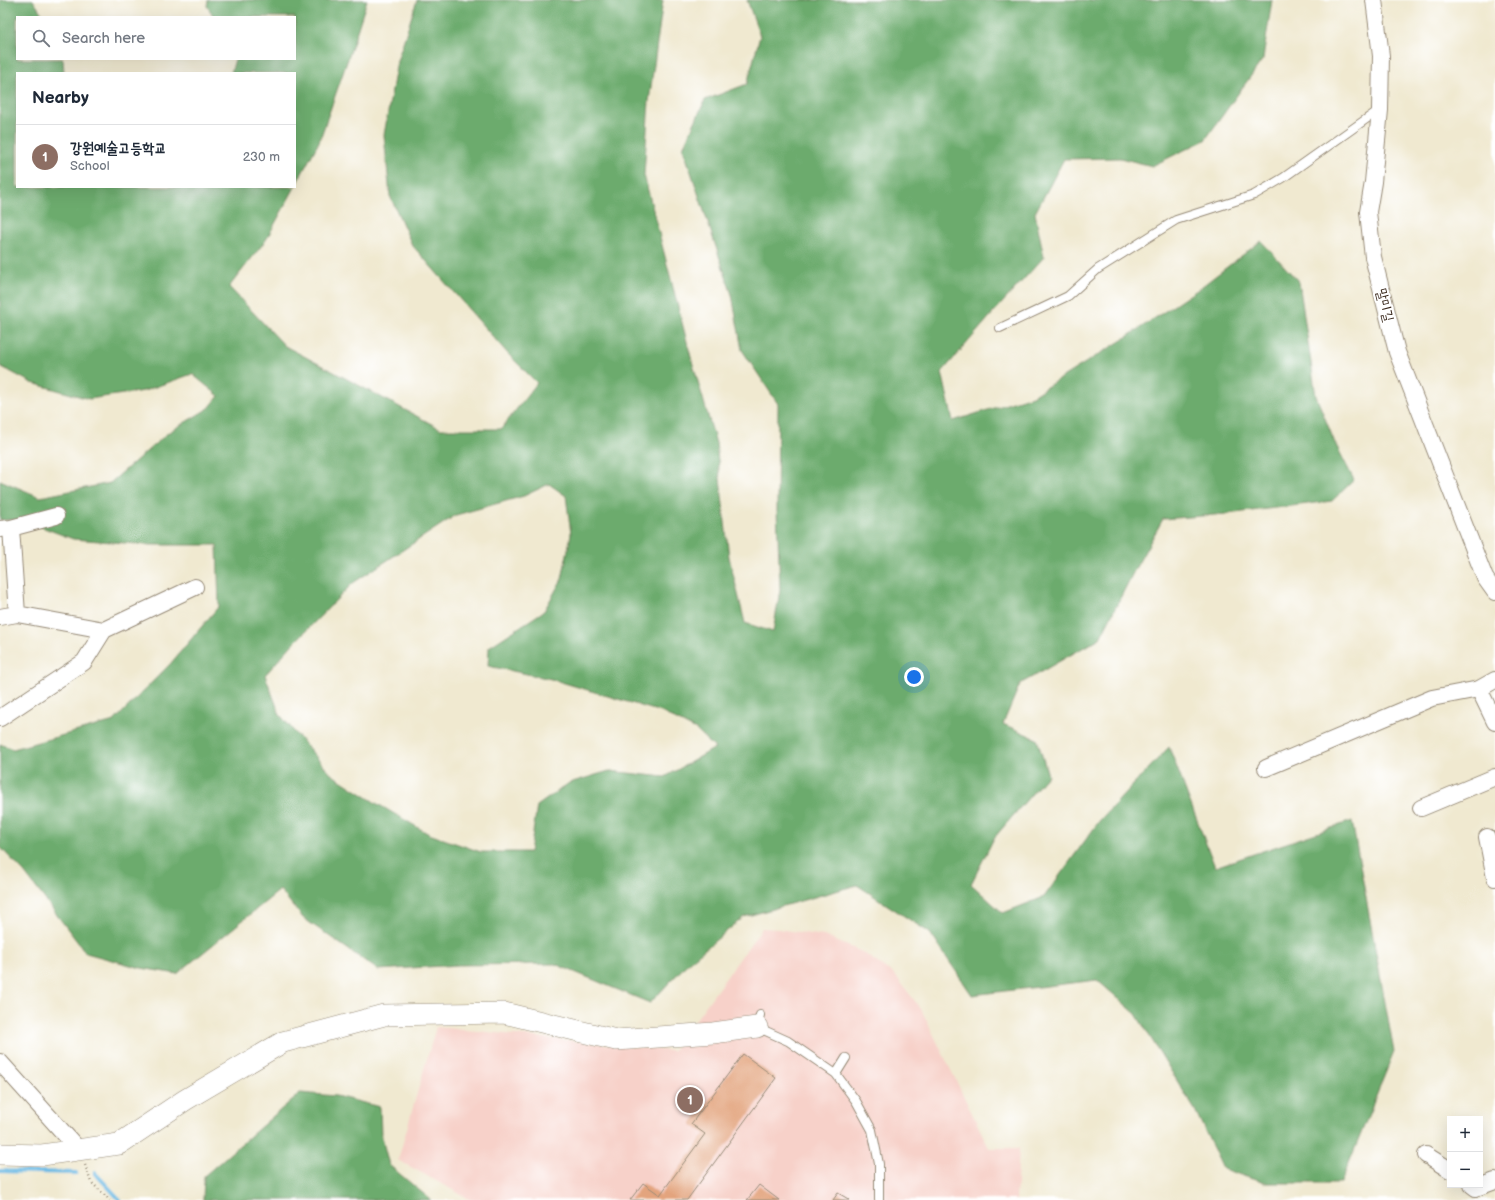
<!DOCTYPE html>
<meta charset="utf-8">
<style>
:root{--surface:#fff;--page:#f2f2f3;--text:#1f2937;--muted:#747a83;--line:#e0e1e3;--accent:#1f6fb2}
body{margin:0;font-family:"Balsamiq Sans","Poor Story",sans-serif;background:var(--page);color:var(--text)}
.controls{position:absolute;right:12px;bottom:12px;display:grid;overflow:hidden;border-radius:0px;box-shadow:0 4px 16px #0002}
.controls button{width:36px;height:36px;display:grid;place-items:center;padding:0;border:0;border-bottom:1px solid var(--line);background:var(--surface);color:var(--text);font:20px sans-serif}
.you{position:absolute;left:914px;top:677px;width:14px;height:14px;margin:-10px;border:3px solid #fff;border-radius:50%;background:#1a73e8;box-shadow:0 0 0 6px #1a73e833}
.badge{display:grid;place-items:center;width:26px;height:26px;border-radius:50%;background:var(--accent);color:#fff;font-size:13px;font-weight:700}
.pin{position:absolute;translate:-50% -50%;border:2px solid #fff;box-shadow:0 1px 4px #0006}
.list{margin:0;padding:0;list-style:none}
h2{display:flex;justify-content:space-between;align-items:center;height:52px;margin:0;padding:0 16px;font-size:17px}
h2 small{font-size:13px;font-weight:400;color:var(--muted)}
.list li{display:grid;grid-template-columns:26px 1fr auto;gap:12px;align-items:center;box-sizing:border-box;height:64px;padding:0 16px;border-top:1px solid var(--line)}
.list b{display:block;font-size:15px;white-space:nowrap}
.list p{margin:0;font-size:13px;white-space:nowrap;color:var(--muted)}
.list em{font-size:13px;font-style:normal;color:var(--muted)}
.icon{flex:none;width:22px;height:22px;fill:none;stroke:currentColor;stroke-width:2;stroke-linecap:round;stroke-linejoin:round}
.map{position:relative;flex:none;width:1495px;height:1200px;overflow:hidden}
.search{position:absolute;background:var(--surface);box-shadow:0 4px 16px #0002;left:16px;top:16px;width:280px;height:44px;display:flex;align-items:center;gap:10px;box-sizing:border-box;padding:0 14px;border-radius:0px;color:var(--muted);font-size:15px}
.panel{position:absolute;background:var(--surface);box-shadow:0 4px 16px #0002;left:16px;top:72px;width:280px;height:116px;border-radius:0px}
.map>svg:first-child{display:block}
.built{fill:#f7d1c9}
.forest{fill:#6cab6d;stroke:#546a46;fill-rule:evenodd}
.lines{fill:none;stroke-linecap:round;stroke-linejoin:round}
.stream{stroke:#6bbae5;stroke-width:4}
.building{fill:#e3a47e}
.service-casing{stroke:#968a77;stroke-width:10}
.minor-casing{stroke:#968a77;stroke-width:18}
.tertiary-casing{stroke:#968a77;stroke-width:22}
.path{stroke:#968a77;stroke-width:2.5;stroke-dasharray:1 3;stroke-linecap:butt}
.service{stroke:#fff;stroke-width:8}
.minor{stroke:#fff;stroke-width:16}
.tertiary{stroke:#fff;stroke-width:21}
.labels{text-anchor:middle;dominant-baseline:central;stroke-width:4;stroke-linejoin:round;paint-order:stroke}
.street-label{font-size:14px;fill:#3b2a1e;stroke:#fff}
</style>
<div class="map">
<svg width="1495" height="1200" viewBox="0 0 1495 1200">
<rect width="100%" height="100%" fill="#fff"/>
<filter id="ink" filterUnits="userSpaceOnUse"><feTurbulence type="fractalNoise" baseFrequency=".025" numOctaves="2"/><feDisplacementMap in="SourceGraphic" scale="8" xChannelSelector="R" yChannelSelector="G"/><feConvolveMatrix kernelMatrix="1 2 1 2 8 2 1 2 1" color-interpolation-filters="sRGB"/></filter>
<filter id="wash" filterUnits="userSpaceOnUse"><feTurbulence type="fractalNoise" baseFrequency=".012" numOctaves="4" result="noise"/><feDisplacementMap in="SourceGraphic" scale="16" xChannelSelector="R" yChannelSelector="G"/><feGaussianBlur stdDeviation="0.9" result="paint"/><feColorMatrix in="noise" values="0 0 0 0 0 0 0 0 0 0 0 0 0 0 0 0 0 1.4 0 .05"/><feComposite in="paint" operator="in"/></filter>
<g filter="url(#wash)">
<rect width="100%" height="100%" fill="#f0e9d0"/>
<path class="built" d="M 762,928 L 779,929 L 824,936 L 862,952 L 895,975 L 921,1009 L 989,1148 L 1019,1148 L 1016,1200 L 471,1200 L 398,1160 L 436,1027 L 673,1051 Z"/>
<path class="forest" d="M 0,0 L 33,0 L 44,17 L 17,17 L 17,59 L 63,59 L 64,73 L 17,73 L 17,187 L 295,187 L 266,240 L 229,287 L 285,346 L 441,429 L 501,429 L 537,383 L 509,355 L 412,245 L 390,196 L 384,135 L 397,61 L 417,0 L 663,0 L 649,101 L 644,175 L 692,361 L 716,443 L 729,557 L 745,623 L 773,632 L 780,590 L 777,510 L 778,404 L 742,350 L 732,295 L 683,148 L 705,100 L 747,84 L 760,36 L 747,0 L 1272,0 L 1263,59 L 1205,140 L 1152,166 L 1120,158 L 1064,159 L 1035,213 L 1044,257 L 994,312 L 942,372 L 953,421 L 1032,396 L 1122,340 L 1197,290 L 1261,241 L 1299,282 L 1316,396 L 1335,443 L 1354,480 L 1332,501 L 1227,514 L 1163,519 L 1135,569 L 1100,638 L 1020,684 L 1003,724 L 1037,739 L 1048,775 L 994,838 L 971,884 L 1003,913 L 1044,897 L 1100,820 L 1169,747 L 1215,867 L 1352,821 L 1394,1052 L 1341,1183 L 1264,1183 L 1223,1169 L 1195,1110 L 1136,1014 L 1097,980 L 972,995 L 930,933 L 857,885 L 744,917 L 688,963 L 650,1003 L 555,964 L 459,965 L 378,970 L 303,918 L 280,890 L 177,974 L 141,968 L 86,953 L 24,872 L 0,847 L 0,744 L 13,749 L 114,721 L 171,663 L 219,606 L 217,545 L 151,545 L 73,539 L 23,520 L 0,520 L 0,480 L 40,497 L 110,483 L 169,432 L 209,408 L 219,396 L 192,374 L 144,391 L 89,399 L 32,383 L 0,366 ZM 549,484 L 566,496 L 571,534 L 562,579 L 544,611 L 489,647 L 488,666 L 551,679 L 661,712 L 696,730 L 715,748 L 665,777 L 609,771 L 569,783 L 537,806 L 530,852 L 481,852 L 429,834 L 376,803 L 331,774 L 280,715 L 265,675 L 291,646 L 353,583 L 456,515 L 524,496 Z
M 208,0 L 367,0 L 350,53 L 319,142 L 295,186 L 295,73 L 231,73 L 235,59 L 295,59 L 295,17 L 214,17 L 207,6 Z
M 300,1093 L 336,1096 L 380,1107 L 381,1134 L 389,1165 L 431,1200 L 203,1200 L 204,1176 Z"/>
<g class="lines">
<path class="stream" d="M 0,1171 L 76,1173
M 95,1173 L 120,1200"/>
</g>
<g id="blocks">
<path class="building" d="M 743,1054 L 776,1078 L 687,1200 L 630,1200 L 643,1183 L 660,1195 L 705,1134 L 691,1124 Z
M 759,1185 L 779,1200 L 747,1200 Z
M 838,1193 L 850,1200 L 833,1200 Z"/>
</g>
</g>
<g filter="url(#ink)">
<use href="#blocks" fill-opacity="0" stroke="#968a77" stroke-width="1"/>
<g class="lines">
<g class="service-casing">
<path id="service" d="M 1000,328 L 1068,296 L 1098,269 L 1176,220 L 1254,195 L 1283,178 L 1379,110
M 760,1015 L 757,1027 L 788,1041 L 836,1074 L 856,1101 L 872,1130 L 879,1164 L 879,1200
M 836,1074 L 846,1058"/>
</g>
<g class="minor-casing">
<path id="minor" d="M 1374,0 L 1381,56 L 1380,110 L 1373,182 L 1368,212 L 1373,257 L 1397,352 L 1485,578 L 1495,592
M 11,528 L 17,614
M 0,529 L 11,528 L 56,516
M 0,617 L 17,614 L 104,630 L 195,587
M 1479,689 L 1495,722
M 0,718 L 84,662 L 104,630
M 1266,768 L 1432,698 L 1479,689 L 1495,680
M 1421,808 L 1495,777
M 1487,837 L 1495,878
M 0,1062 L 79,1150
M 1426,1155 L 1450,1170
M 1472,1185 L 1476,1188 L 1495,1181"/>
</g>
<g class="tertiary-casing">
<path id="tertiary" d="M 0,1154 L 42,1155 L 119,1144 L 185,1100 L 283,1042 L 384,1015 L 504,1013 L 616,1040 L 713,1033 L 757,1027"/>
</g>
<path class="path" d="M 85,1165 L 91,1182 L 110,1200"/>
<use href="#service" class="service"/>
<use href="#minor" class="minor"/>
<use href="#tertiary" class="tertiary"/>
</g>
</g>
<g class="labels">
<g class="street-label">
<text transform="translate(1385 305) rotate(76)">말미길</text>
</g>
</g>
</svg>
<div class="controls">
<button>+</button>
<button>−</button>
</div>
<div class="you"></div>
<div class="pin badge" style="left:690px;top:1100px;background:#8d6e63">1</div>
<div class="search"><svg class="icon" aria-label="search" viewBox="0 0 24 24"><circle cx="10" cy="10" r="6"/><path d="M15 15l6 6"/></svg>Search here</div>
<section class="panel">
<h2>Nearby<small></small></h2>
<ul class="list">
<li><span class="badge" style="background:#8d6e63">1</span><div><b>강원예술고등학교</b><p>School</p></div><em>230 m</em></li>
</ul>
</section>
</div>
